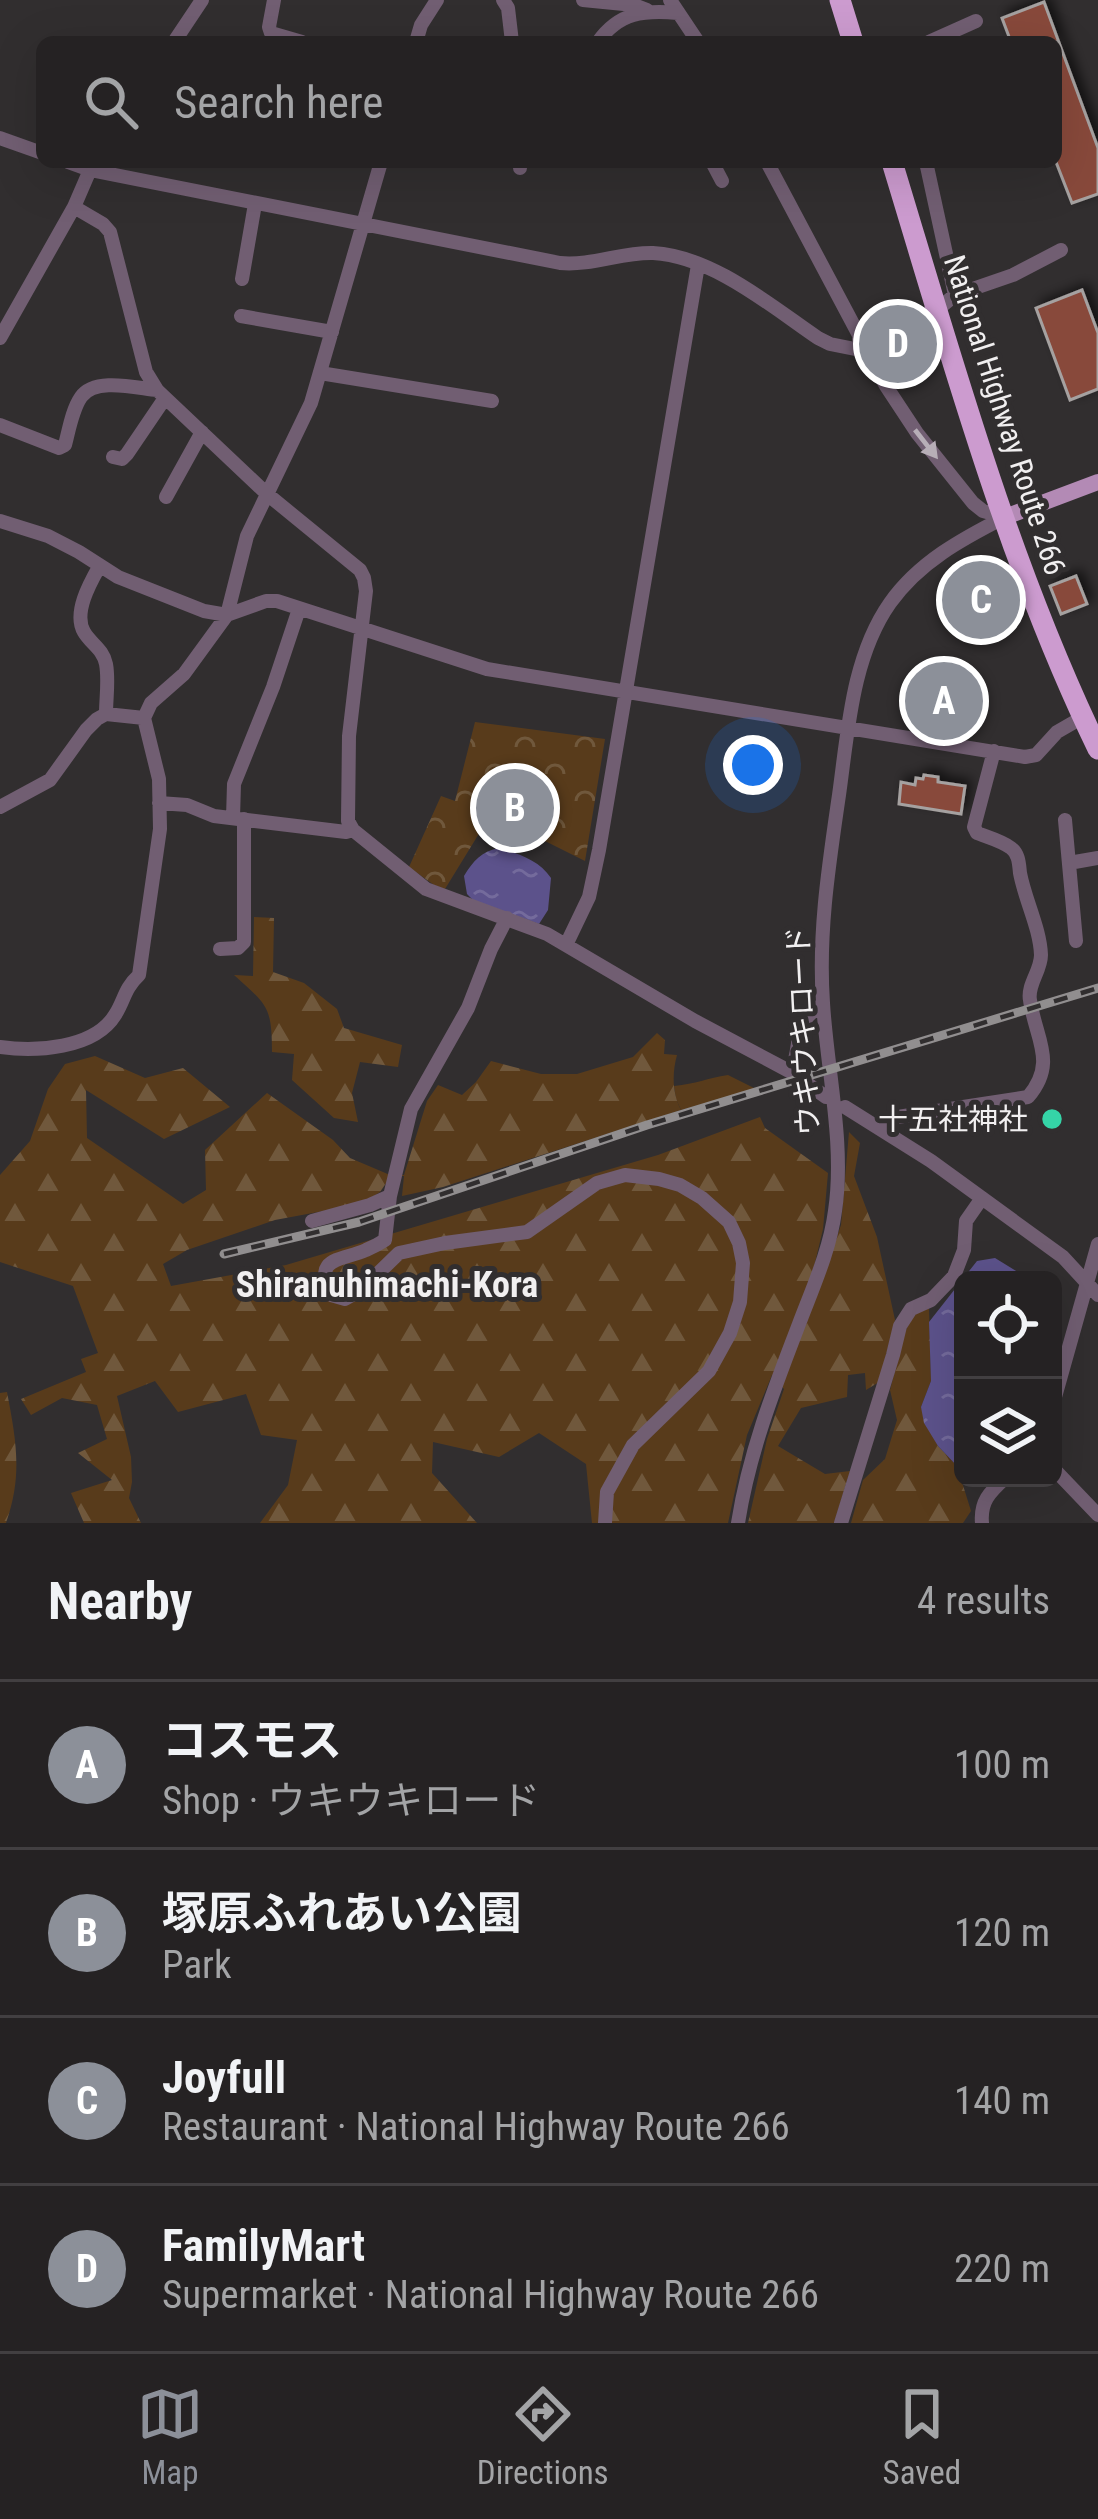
<!DOCTYPE html>
<meta charset="utf-8">
<style>
:root{--surface:#252223;--page:#312f30;--text:#f1f3f6;--muted:#a3a4a6;--line:#423f41;--accent:#8c9099}
body{margin:0;font-family:"Roboto Condensed","Noto Sans JP",sans-serif;background:var(--page);color:var(--text)}
.controls{position:absolute;right:36px;bottom:36px;display:grid;overflow:hidden;border-radius:18px;box-shadow:0 12px 48px #0002}
.controls button{width:108px;height:108px;display:grid;place-items:center;padding:0;border:0;border-bottom:3px solid var(--line);background:var(--surface);color:var(--text);font:60px sans-serif}
.you{position:absolute;left:753px;top:765px;width:42px;height:42px;margin:-30px;border:9px solid #fff;border-radius:50%;background:#1a73e8;box-shadow:0 0 0 18px #1a73e833}
.badge{display:grid;place-items:center;width:78px;height:78px;border-radius:50%;background:var(--accent);color:#fff;font-size:39px;font-weight:700}
.pin{position:absolute;translate:-50% -50%;border:6px solid #fff;box-shadow:0 3px 12px #0006}
.list{margin:0;padding:0;list-style:none}
h2{display:flex;justify-content:space-between;align-items:center;height:156px;margin:0;padding:0 48px;font-size:51px}
h2 small{font-size:39px;font-weight:400;color:var(--muted)}
.list li{display:grid;grid-template-columns:78px 1fr auto;gap:36px;align-items:center;box-sizing:border-box;height:168px;padding:0 48px;border-top:3px solid var(--line)}
.list b{display:block;font-size:45px;white-space:nowrap}
.list p{margin:0;font-size:39px;white-space:nowrap;color:var(--muted)}
.list em{font-size:39px;font-style:normal;color:var(--muted)}
.icon{flex:none;width:66px;height:66px;fill:none;stroke:currentColor;stroke-width:2;stroke-linecap:round;stroke-linejoin:round}
.map{position:relative;flex:none;width:1098px;height:1523px;overflow:hidden}
.search{position:absolute;background:var(--surface);box-shadow:0 12px 48px #0002;left:36px;right:36px;top:36px;height:132px;display:flex;align-items:center;gap:30px;box-sizing:border-box;padding:0 42px;border-radius:18px;color:var(--muted);font-size:45px}
.sheet{height:828px;background:var(--surface)}
nav{display:flex;justify-content:space-around;align-items:center;box-sizing:border-box;height:168px;border-top:3px solid var(--line);background:var(--surface);font-size:33px;color:var(--muted)}
nav a{display:grid;justify-items:center;gap:6px}
nav .on{color:var(--accent)}
.map>svg:first-child{display:block}
.grass{fill:#583b1b}
.forest{fill:url(#forest-firs)}
.park{fill:url(#park-crowns)}
.water{fill:url(#water-ripples)}
.building{fill:#88483b;stroke:#a5a1a0;stroke-width:3;filter:url(#shadow)}
.lines{fill:none;stroke-linecap:round;stroke-linejoin:round}
.minor{stroke:#715e72;stroke-width:14}
.major{stroke:#b38ab5;stroke-width:16}
.highway{stroke:#cc9bcf;stroke-width:21}
.rail-casing{stroke:#918e8f;stroke-width:9}
.rail{stroke:#312e2f;stroke-width:4.5;stroke-dasharray:14;stroke-linecap:butt}
.oneway{fill:#b7aeb7}
.poi-dot{fill:#35d4a7;stroke:#312e2f;stroke-width:4.5}
.labels{text-anchor:middle;dominant-baseline:central;stroke-width:10;stroke-linejoin:round;paint-order:stroke}
.street-label{font-size:30px;fill:#f1eff0;stroke:#312e2f}
.poi-label{font-size:30px;fill:#f1eff0;stroke:#312e2f;text-anchor:end}
.quarter-label{font-size:36px;font-weight:bold;fill:#f1eff0;stroke:#312e2f}
</style>
<div class="map">
<svg width="1098" height="1523" viewBox="0 0 1098 1523">
<defs>
<pattern id="forest-firs" width="22" height="20" patternUnits="userSpaceOnUse" patternTransform="scale(3)"><rect width="22" height="20" fill="#583b1b"/><path d="M5 1l3.5 6h-7zM16 11l3.5 6h-7z" fill="#70583c"/></pattern>
<pattern id="park-crowns" width="20" height="18" patternUnits="userSpaceOnUse" patternTransform="scale(3)"><rect width="20" height="18" fill="#583b1b"/><path d="M2 6a3 3 0 1 1 6 0M12 15a3 3 0 1 1 6 0" fill="none" stroke="#70583c"/></pattern>
<pattern id="water-ripples" width="26" height="14" patternUnits="userSpaceOnUse" patternTransform="scale(3)"><rect width="26" height="14" fill="#5c528b"/><path d="M2 4q2-2 4 0t4 0M15 11q2-2 4 0t4 0" fill="none" stroke="#746b9c"/></pattern>
<filter id="shadow"><feDropShadow dx="5.5" dy="-5.5" stdDeviation="6" flood-color="#0009"/></filter>
</defs>
<rect width="100%" height="100%" fill="#312e2f"/>
<path class="grass" d="M 728,1075 L 756,1089 L 681,1110 L 676,1099 L 674,1086 C 696,1084 707,1078 728,1075 Z"/>
<path class="forest" d="M 254,917 L 274,918 L 273,972 L 304,983 L 337,1009 L 344,1028 L 402,1045 L 398,1067 L 360,1062 L 352,1093 L 358,1122 L 334,1118 L 292,1080 L 294,1054 L 272,1052 C 272,1006 267,1005 234,975 L 253,976 Z
M 657,1033 L 665,1040 L 664,1054 L 677,1055 C 672,1073 672,1093 681,1110 L 443,1187 L 402,1196 L 404,1176 L 391,1176 L 380,1192 L 361,1204 L 275,1220 L 187,1250 L 163,1264 L 171,1286 L 286,1265 L 658,1155 L 760,1117 L 765,1128 L 828,1173 L 823,1229 L 812,1275 L 822,1279 L 841,1225 L 849,1132 L 860,1143 L 854,1176 L 877,1237 L 895,1320 L 879,1382 L 866,1390 L 865,1373 L 848,1375 L 847,1397 L 801,1408 L 778,1446 L 825,1474 L 850,1471 L 834,1523 L 748,1523 L 767,1439 L 784,1389 L 772,1375 L 747,1435 L 728,1523 L 592,1523 L 586,1464 L 539,1433 L 499,1457 L 433,1442 L 432,1473 L 477,1523 L 260,1523 L 288,1485 L 297,1440 L 261,1435 L 246,1394 L 178,1412 L 155,1381 L 117,1396 L 131,1457 L 132,1482 L 129,1498 L 141,1523 L 84,1523 L 71,1493 L 112,1480 L 78,1453 L 107,1439 L 97,1405 L 62,1398 L 31,1415 L 21,1399 L 86,1372 L 81,1359 L 98,1353 L 73,1286 L 0,1262 L 0,1175 L 30,1141 L 48,1089 L 65,1064 L 95,1056 L 145,1078 L 183,1068 L 230,1107 L 164,1139 L 86,1090 L 87,1138 L 183,1204 L 206,1190 L 205,1150 L 267,1093 L 333,1140 L 350,1158 L 390,1175 L 404,1175 L 427,1101 L 438,1085 L 462,1095 L 476,1082 L 491,1061 L 541,1074 L 577,1074 L 633,1057 Z
M 929,1308 L 931,1381 L 921,1407 L 938,1446 L 957,1466 L 971,1511 L 963,1523 L 851,1523 L 863,1480 L 885,1459 L 897,1420 L 890,1390 L 905,1332 L 913,1315 Z
M 7,1392 C 16,1440 23,1475 6,1523 L 0,1523 L 0,1393 Z"/>
<path class="park" d="M 475,722 L 605,739 L 585,861 L 491,814 L 445,889 L 434,885 L 409,867 L 441,796 L 455,801 Z"/>
<path class="water" d="M 499,848 C 519,854 539,860 551,878 L 548,910 L 539,924 L 473,900 L 467,894 L 464,876 C 473,861 482,851 499,848 Z
M 995,1258 L 1021,1274 L 1022,1280 L 963,1280 L 963,1465 L 957,1466 L 938,1446 L 924,1423 L 921,1407 L 931,1381 L 929,1322 L 977,1261 Z"/>
<path class="building" d="M 1044,2 L 1098,148 L 1098,194 L 1072,203 L 1056,162 L 1056,42 L 1011,42 L 1002,18 Z
M 1082,290 L 1098,333 L 1098,389 L 1070,400 L 1036,308 Z
M 1076,576 L 1087,604 L 1061,614 L 1050,586 Z
M 997,581 L 998,617 L 964,618 L 963,582 Z
M 924,775 L 938,777 L 938,782 L 965,786 L 961,814 L 899,804 L 901,782 L 915,785 L 916,778 L 923,779 Z"/>
<g class="lines">
<path class="minor" d="M 274,0 L 269,27 L 271,33 L 302,42
M 503,0 L 508,8 L 512,42
M 583,0 L 634,5 L 647,10
M 670,0 L 698,42
M 174,42 L 202,0
M 416,42 L 421,25 L 437,0
M 598,42 C 619,12 644,10 678,13
M 929,42 L 976,21
M 0,138 L 42,153
M 68,162 L 90,170 L 560,263 C 592,266 622,252 653,253 C 712,256 771,306 818,338 L 830,344 L 865,351
M 520,162 L 520,168
M 712,162 L 722,181
M 767,162 L 886,386 L 917,433 L 973,503 L 983,511 L 1005,517
M 74,207 L 103,224 L 110,232 L 146,372 L 157,390 L 267,494 L 360,570 L 364,578 L 366,591 L 349,736 L 348,821 L 353,830 L 426,889 L 547,934 L 695,1021 L 791,1072 L 826,1097
M 242,279 L 255,204
M 955,295 L 1013,275 L 1061,250
M 241,316 L 332,332
M 0,338 L 74,207 L 93,163
M 859,339 L 938,309 L 955,295 L 926,162
M 320,373 L 492,401
M 0,425 L 59,448 L 65,445 C 69,430 72,410 81,397 C 95,377 136,388 157,390
M 113,457 L 122,459 L 127,454 L 165,398
M 166,497 L 202,432
M 0,521 L 48,536 L 79,552 L 118,577 L 204,611 L 227,615 L 266,601 L 277,601 L 487,669 L 1025,757 L 1036,755 L 1057,732 L 1083,717
M 99,567 C 90,583 73,613 84,632 C 91,644 103,649 106,664 C 109,680 106,698 106,714
M 159,803 L 187,805 L 214,816 L 346,832 L 353,830
M 0,807 L 50,780 L 86,730 L 97,719 L 106,714 L 144,718
M 233,818 L 234,784 L 273,687 L 299,609
M 1065,820 L 1076,941
M 1069,863 L 1098,858
M 507,918 L 491,949 L 468,1008 L 411,1109 L 390,1196 L 385,1240 C 379,1244 373,1247 366,1250 C 342,1261 312,1256 331,1295 L 345,1299 L 361,1290 L 399,1253 L 445,1243 L 527,1232 L 597,1183 L 625,1175 L 659,1179 L 680,1185 L 702,1198 L 729,1222 L 739,1243 L 743,1263 L 740,1302 L 730,1333 L 709,1371 L 633,1445 L 607,1492 L 605,1523
M 566,945 L 589,897 L 599,850 L 698,265
M 220,949 L 238,948 L 244,942 L 244,819
M 0,1047 C 35,1052 94,1049 115,1015 C 125,999 124,989 139,975 L 160,829 L 159,779 L 144,718 L 151,703 L 184,674 L 227,615 L 247,536 L 311,403 L 381,162
M 791,1072 C 804,1041 790,1024 823,1004
M 845,1107 L 931,1161 L 1063,1257 L 1098,1295
M 878,1125 L 891,1118 L 1028,1097 C 1058,1062 1035,1038 1030,1000 C 1027,985 1041,971 1041,955 C 1040,928 1025,900 1020,873 C 1019,864 1019,854 1011,848 C 1002,841 987,837 977,833 L 974,827 L 994,751
M 312,1221 L 370,1205 L 390,1196
M 1053,1404 L 1098,1244
M 1053,1468 L 1098,1515
M 738,1523 C 749,1453 774,1389 799,1324 C 813,1287 830,1250 835,1211 C 845,1144 827,1070 823,1003 C 818,933 829,864 839,795 C 848,731 852,657 890,603 C 919,562 962,539 1005,517
M 841,1523 L 893,1355 L 900,1326 L 911,1309 L 931,1300 L 954,1276 L 964,1250 L 966,1221 L 982,1198
M 982,1523 C 980,1501 990,1492 1005,1478"/>
<path class="major" d="M 1005,517 L 1098,482"/>
<path class="highway" d="M 840,0 L 853,42
M 892,162 C 952,359 1008,563 1098,749"/>
<g class="rail-casing">
<path id="rail" d="M 224,1254 L 359,1222 L 647,1125 L 1098,988"/>
</g>
<use href="#rail" class="rail"/>
</g>
<defs><path id="oneway-solid" d="M-6-.8H1V-3.2L6.5 0L1 3.2V.8H-6Z" transform="scale(3)"/></defs>
<use class="oneway" href="#oneway-solid" transform="translate(926 444) rotate(52)"/>
<circle class="poi-dot" cx="1052" cy="1119" r="12"/>
<g class="labels">
<g class="street-label">
<text transform="translate(1005 415) rotate(72)">National Highway Route 266</text>
<text transform="translate(803 1031) rotate(-93)">ウキウキロード</text>
</g>
<g class="poi-label">
<text x="1028" y="1119">十五社神社</text>
</g>
<g class="quarter-label">
<text x="387" y="1285">Shiranuhimachi-Kora</text>
</g>
</g>
</svg>
<div class="controls">
<button><svg class="icon" aria-label="locate" viewBox="0 0 24 24"><circle cx="12" cy="12" r="6"/><path d="M12 2v4M12 18v4M2 12h4M18 12h4"/></svg></button>
<button><svg class="icon" aria-label="layers" viewBox="0 0 24 24"><path d="M12 4l9 5-9 5-9-5zM3 14l9 5 9-5"/></svg></button>
</div>
<div class="you"></div>
<div class="pin badge" style="left:944px;top:701px">A</div>
<div class="pin badge" style="left:515px;top:808px">B</div>
<div class="pin badge" style="left:981px;top:600px">C</div>
<div class="pin badge" style="left:898px;top:344px">D</div>
<div class="search"><svg class="icon" aria-label="search" viewBox="0 0 24 24"><circle cx="10" cy="10" r="6"/><path d="M15 15l6 6"/></svg>Search here</div>
</div>
<section class="sheet">
<h2>Nearby<small>4 results</small></h2>
<ul class="list">
<li><span class="badge">A</span><div><b>コスモス</b><p>Shop · ウキウキロード</p></div><em>100 m</em></li>
<li><span class="badge">B</span><div><b>塚原ふれあい公園</b><p>Park</p></div><em>120 m</em></li>
<li><span class="badge">C</span><div><b>Joyfull</b><p>Restaurant · National Highway Route 266</p></div><em>140 m</em></li>
<li><span class="badge">D</span><div><b>FamilyMart</b><p>Supermarket · National Highway Route 266</p></div><em>220 m</em></li>
</ul>
</section>
<nav>
<a class="on"><svg class="icon" aria-label="map" viewBox="0 0 24 24"><path d="M3 6l6-2 6 2 6-2v14l-6 2-6-2-6 2zM9 4v14M15 6v14"/></svg>Map</a>
<a><svg class="icon" aria-label="directions" viewBox="0 0 24 24"><path d="M12 3l9 9-9 9-9-9zM9 14v-3h6M13 9l2 2-2 2"/></svg>Directions</a>
<a><svg class="icon" aria-label="saved" viewBox="0 0 24 24"><path d="M7 4h10v16l-5-4-5 4z"/></svg>Saved</a>
</nav>
